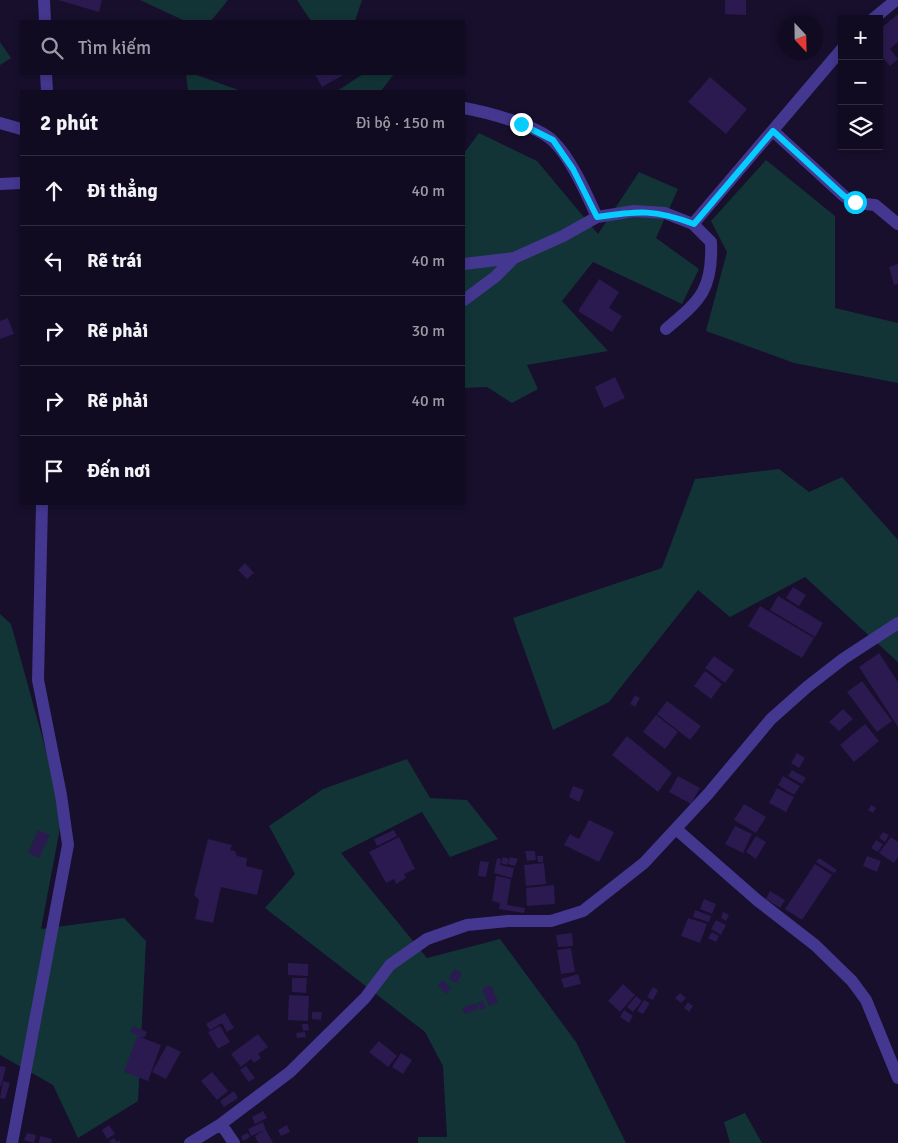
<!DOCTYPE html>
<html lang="vi">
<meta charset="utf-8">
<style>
:root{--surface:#110b21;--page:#1a142a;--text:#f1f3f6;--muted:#9c9ba5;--line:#302b3f}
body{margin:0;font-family:Signika,sans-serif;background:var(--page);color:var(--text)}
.controls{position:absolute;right:15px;top:15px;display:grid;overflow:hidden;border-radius:0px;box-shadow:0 2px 8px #0003}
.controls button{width:45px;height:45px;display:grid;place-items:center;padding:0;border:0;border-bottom:1px solid var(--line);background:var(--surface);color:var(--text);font:25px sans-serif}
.compass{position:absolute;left:778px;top:15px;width:45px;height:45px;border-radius:50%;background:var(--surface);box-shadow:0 2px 8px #0003;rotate:158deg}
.stop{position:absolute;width:15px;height:15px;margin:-11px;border:4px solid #07cdff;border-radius:50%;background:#fff}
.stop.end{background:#07cdff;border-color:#fff;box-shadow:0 1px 5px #0008}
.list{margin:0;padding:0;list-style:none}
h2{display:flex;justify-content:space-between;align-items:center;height:65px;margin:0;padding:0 20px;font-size:21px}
h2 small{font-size:16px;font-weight:400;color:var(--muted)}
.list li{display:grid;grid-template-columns:32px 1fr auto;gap:15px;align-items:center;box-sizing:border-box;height:70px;padding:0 20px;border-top:1px solid var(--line)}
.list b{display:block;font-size:19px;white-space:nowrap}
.list em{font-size:16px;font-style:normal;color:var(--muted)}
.icon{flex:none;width:28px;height:28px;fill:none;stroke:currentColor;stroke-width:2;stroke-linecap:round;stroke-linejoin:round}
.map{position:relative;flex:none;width:898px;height:1143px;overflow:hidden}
.search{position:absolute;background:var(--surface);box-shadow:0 2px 8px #0003;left:20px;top:20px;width:445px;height:55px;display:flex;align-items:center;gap:12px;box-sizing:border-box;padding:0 18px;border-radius:0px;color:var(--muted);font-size:19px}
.panel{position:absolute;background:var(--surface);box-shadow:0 2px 8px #0003;left:20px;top:90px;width:445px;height:415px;border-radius:0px}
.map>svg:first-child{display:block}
.green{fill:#123437}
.building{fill:#2a1a4f}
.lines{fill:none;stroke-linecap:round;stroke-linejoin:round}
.minor{stroke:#43378f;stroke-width:12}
.route{stroke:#07cdff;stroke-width:6}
</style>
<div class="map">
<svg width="898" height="1143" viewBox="0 0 898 1143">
<rect width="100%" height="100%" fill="#170f2c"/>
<path class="green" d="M 140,0 L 228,0 L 211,21 L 185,21 Z
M 297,0 L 362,0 L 355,21 L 311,21 Z
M 0,42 L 11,58 L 0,65 Z
M 186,74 L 194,74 L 241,91 L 188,91 Z
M 363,74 L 394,74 L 381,91 L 337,91 Z
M 479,133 L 537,161 L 598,234 L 639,172 L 678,189 L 656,238 L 699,269 L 682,304 L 593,262 L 562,301 L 608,351 L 527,365 L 538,389 L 512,403 L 487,387 L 464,388 L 464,153 Z
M 766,160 L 835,216 L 835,308 L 898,323 L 898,383 L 794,363 L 706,331 L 727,252 L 711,221 Z
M 779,469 L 809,492 L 842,477 L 898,540 L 898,662 L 805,577 L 730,617 L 698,590 L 609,702 L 553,730 L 513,618 L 662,568 L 695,479 Z
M 0,614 L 11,624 L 63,812 L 41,929 L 124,918 L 146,941 L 138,1101 L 78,1138 L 53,1085 L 0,1055 Z
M 407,759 L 430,798 L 467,800 L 498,839 L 450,857 L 422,812 L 341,853 L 427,958 L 500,939 L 576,1042 L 626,1143 L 418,1143 L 418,1137 L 447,1137 L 443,1066 L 425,1032 L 265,908 L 295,874 L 269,826 L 323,789 Z
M 745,1113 L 762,1143 L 730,1143 L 724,1122 Z"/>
<path class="building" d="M 58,0 L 102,0 L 99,12 Z
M 725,0 L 746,0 L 746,15 L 725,14 Z
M 898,14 L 898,42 L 890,49 L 898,59 L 890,66 L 879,54 L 879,30 Z
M 315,74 L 345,74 L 322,87 Z
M 710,77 L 747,109 L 726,134 L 688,102 Z
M 898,264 L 898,284 L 894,285 L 889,267 Z
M 599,279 L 619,292 L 609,308 L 622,316 L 612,332 L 578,311 Z
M 8,318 L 14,334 L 0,339 L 0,321 Z
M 615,377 L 625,398 L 604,408 L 595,387 Z
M 245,563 L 254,573 L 247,579 L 238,570 Z
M 793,587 L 806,595 L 799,606 L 786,598 Z
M 778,596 L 823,623 L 815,637 L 770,610 Z
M 760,606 L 814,638 L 802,658 L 748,626 Z
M 879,653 L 898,682 L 898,727 L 859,667 Z
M 714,656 L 734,670 L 725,683 L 705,668 Z
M 705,671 L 722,684 L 711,699 L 694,686 Z
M 862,681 L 892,721 L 877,732 L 847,692 Z
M 635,695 L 640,698 L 635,707 L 630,704 Z
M 667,701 L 701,726 L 690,740 L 657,714 Z
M 843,709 L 853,719 L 839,731 L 829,722 Z
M 656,715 L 678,732 L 665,749 L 643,732 Z
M 865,724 L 879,741 L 854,762 L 840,745 Z
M 627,736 L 672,773 L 658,792 L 612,755 Z
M 797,753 L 805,758 L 799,768 L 791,763 Z
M 792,770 L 806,778 L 802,784 L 788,776 Z
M 678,776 L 700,788 L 691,804 L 669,792 Z
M 783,776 L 800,786 L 794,795 L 778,785 Z
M 573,786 L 584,790 L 579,802 L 569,797 Z
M 777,788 L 794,797 L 786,812 L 769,803 Z
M 744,804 L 766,817 L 756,833 L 734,820 Z
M 871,805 L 876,808 L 873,813 L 868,810 Z
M 589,820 L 614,832 L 599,862 L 564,845 L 570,834 L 579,839 Z
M 735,826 L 752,834 L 743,853 L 725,844 Z
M 38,830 L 50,835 L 39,858 L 28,853 Z
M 394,830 L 397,836 L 377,846 L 374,839 Z
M 883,832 L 889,835 L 885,842 L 879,838 Z
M 756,836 L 766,842 L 756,859 L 746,852 Z
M 399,837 L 415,869 L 404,874 L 406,878 L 396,884 L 394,879 L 386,883 L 369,852 Z
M 891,837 L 898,842 L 898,857 L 894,863 L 879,853 Z
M 208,839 L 232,845 L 230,850 L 235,851 L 237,856 L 247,858 L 246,866 L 263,870 L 257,895 L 221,887 L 213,923 L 195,919 L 199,900 L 194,895 Z
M 876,840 L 883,844 L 878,852 L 871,848 Z
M 525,851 L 535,851 L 536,860 L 527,861 Z
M 537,856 L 543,856 L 543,862 L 538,862 Z
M 867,856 L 881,861 L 877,872 L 863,866 Z
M 503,857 L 509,859 L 507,865 L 501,863 Z
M 510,857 L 518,859 L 515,866 L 508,864 Z
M 497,858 L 501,859 L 500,865 L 514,868 L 512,878 L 494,873 Z
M 819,858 L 837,870 L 834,873 L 816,862 Z
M 480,861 L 489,862 L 486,877 L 478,876 Z
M 544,863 L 546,884 L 526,886 L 524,865 Z
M 815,864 L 832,875 L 802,920 L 785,909 Z
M 496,876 L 511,879 L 507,905 L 525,908 L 524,913 L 499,909 L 500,903 L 492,901 Z
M 554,885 L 555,904 L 527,906 L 526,888 Z
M 770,891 L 785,900 L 780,908 L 766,899 Z
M 704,899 L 716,904 L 712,914 L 700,909 Z
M 695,910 L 711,916 L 709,922 L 693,917 Z
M 723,912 L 729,915 L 726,921 L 721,918 Z
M 688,918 L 707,924 L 700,943 L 681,936 Z
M 716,920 L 726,925 L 721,935 L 711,929 Z
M 712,932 L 719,936 L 716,942 L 708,938 Z
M 572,933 L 573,946 L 558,947 L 556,935 Z
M 571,948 L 575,972 L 561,974 L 557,950 Z
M 288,963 L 308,964 L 308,976 L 288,975 Z
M 454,969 L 462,973 L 457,983 L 449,979 Z
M 578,974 L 581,984 L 564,988 L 561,979 Z
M 292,978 L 307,978 L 306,993 L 292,992 Z
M 443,980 L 451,988 L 446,994 L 438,985 Z
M 623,984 L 635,995 L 620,1012 L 608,1001 Z
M 491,985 L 498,1002 L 489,1006 L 482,989 Z
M 653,987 L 658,990 L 653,1000 L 647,997 Z
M 680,993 L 686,998 L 681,1003 L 675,998 Z
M 289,995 L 309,996 L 308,1021 L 288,1020 Z
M 636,996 L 642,1001 L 633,1012 L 627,1007 Z
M 644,1000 L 650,1003 L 643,1014 L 637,1011 Z
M 483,1001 L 486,1008 L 481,1010 L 478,1002 Z
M 688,1002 L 693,1006 L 689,1012 L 684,1008 Z
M 477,1003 L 479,1009 L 465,1014 L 462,1008 Z
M 624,1010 L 633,1016 L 629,1023 L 620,1017 Z
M 312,1012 L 322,1012 L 321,1020 L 312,1019 Z
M 225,1013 L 234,1028 L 227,1032 L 222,1023 L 210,1030 L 206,1024 Z
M 302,1024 L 308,1024 L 309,1030 L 303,1031 Z
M 133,1026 L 147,1032 L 144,1038 L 130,1032 Z
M 220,1026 L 230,1042 L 218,1049 L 208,1032 Z
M 305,1032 L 306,1037 L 297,1038 L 296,1033 Z
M 258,1034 L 268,1047 L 258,1054 L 261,1058 L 254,1063 L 251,1059 L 241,1067 L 231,1054 Z
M 137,1036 L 161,1045 L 148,1081 L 124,1072 Z
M 379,1041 L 397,1056 L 388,1067 L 369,1052 Z
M 167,1045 L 181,1052 L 166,1079 L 152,1072 Z
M 401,1053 L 412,1060 L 403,1074 L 392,1067 Z
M 0,1066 L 6,1067 L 1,1086 L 0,1086 Z
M 246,1066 L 255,1078 L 249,1082 L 240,1070 Z
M 212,1072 L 228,1091 L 217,1100 L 201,1081 Z
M 3,1081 L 10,1083 L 5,1099 L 0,1098 Z
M 234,1091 L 238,1098 L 224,1107 L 220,1101 Z
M 263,1111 L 267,1118 L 255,1124 L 252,1117 Z
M 263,1122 L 266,1130 L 273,1143 L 258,1143 L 255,1136 L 265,1130 L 251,1136 L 248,1129 Z
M 109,1125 L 115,1134 L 107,1139 L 102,1130 Z
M 287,1125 L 290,1132 L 281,1136 L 278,1130 Z
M 27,1133 L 36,1135 L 34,1143 L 24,1140 Z
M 248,1133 L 250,1137 L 243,1141 L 241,1136 Z
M 40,1136 L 52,1139 L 51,1143 L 39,1143 Z
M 114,1138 L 117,1142 L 119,1140 L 121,1143 L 111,1143 L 109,1141 Z"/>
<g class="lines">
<path class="minor" d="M 44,0 L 45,21
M 873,19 L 896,0
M 46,74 L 47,91
M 464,108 C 486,112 537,125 553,141 C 571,158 587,195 597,217
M 0,123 L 21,129
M 773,131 L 844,196 L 855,203 L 875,205 L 898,224
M 0,184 L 21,183
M 693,224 L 842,49
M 464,264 L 514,258 L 563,236 L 597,217 L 634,211 L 665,213 L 693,224 L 711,242 C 713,289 701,300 666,329
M 464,300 L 495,277 L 514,258
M 676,829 L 757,900 L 815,945 L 852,981 L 866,1000 L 898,1078
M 221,1124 L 234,1143
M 12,1143 L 68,845 L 61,795 L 38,680 L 42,504
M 190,1143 L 221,1124 L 290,1072 L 365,998 L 390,965 L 427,939 L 467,925 L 508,921 L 551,921 L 583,911 L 644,863 L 708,794 L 771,719 L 807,687 L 843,659 L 898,623"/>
</g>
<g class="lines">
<path class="route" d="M 521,124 L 553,140 L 573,169 L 597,217 C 639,211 654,209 694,224 L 773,131 L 844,196 L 855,202"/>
</g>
</svg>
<div class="controls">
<button>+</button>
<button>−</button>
<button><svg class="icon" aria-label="layers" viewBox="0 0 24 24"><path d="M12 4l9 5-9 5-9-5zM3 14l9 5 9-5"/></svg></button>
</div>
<svg class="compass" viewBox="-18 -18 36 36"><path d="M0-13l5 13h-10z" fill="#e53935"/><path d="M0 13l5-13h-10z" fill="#9c9ba5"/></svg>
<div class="stop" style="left:855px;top:202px"></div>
<div class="stop end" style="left:521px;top:124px"></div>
<div class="search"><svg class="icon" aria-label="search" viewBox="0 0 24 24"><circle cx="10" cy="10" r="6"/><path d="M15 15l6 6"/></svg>Tìm kiếm</div>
<section class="panel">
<h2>2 phút<small>Đi bộ · 150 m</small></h2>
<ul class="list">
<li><svg class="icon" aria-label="ahead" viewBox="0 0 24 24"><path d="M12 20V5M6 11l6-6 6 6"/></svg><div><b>Đi thẳng</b></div><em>40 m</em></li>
<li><svg class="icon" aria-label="left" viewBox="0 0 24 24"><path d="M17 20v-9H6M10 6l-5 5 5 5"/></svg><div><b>Rẽ trái</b></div><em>40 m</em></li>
<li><svg class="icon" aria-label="right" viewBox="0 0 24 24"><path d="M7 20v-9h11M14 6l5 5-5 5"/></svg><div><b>Rẽ phải</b></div><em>30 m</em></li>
<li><svg class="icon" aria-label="right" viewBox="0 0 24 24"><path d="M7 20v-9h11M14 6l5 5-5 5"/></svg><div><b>Rẽ phải</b></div><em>40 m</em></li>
<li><svg class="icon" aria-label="arrive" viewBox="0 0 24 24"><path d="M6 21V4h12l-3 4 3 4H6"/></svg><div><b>Đến nơi</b></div></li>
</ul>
</section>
</div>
